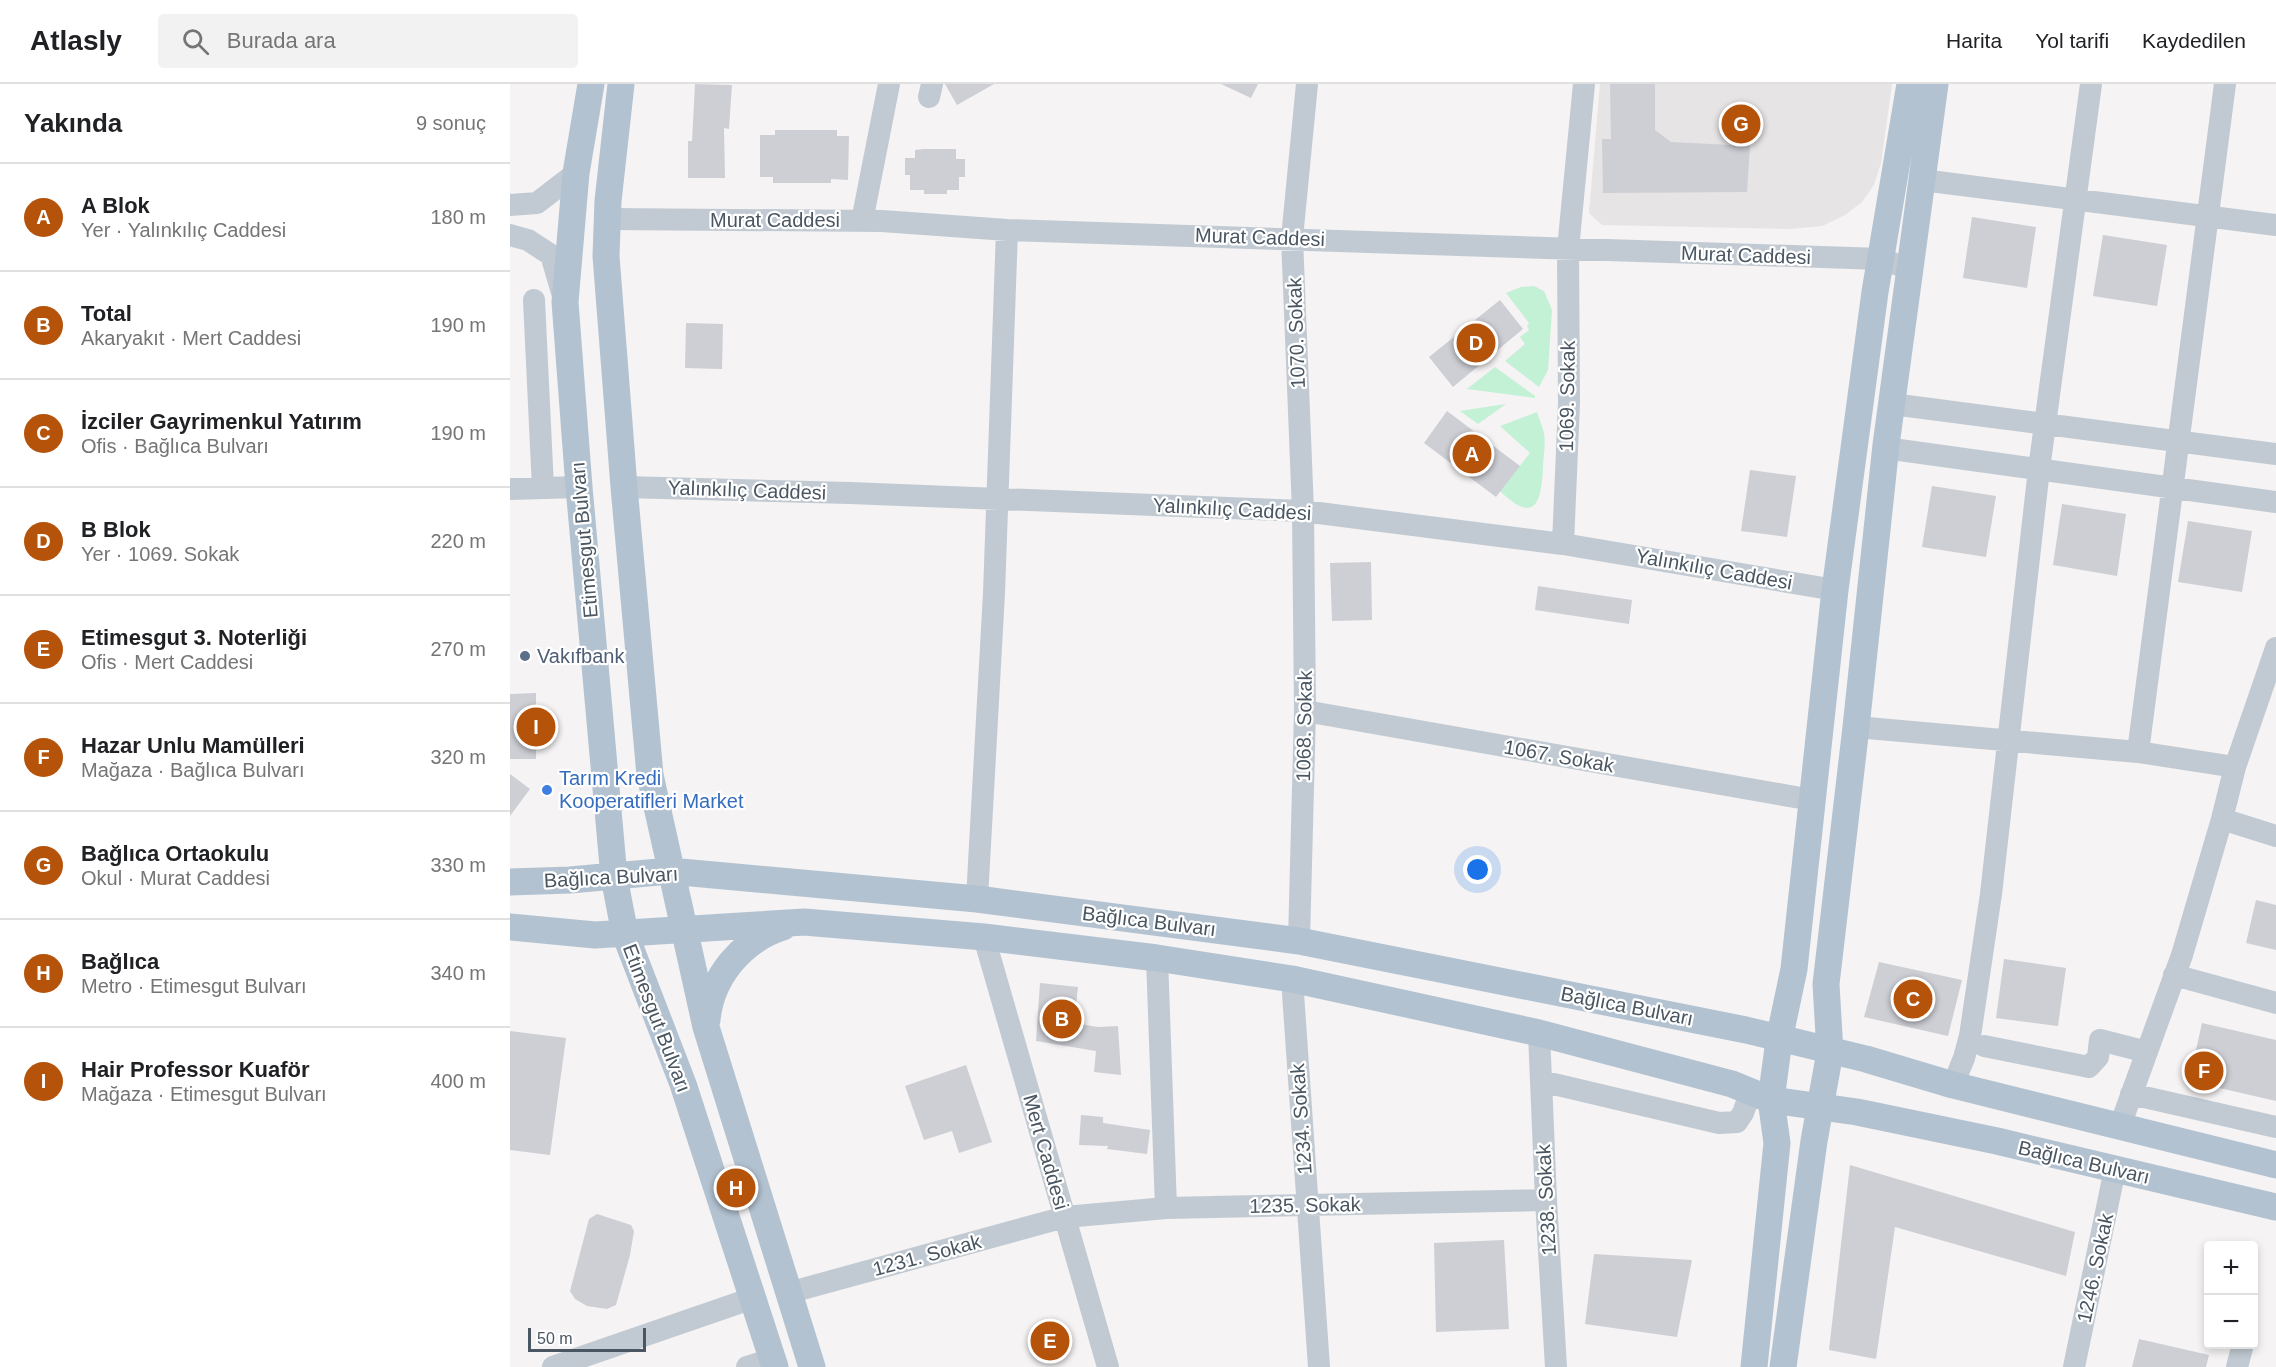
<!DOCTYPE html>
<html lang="tr">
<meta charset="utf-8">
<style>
:root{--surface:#fff;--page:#f2f2f2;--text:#202124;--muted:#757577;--line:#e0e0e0;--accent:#b45309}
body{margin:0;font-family:Arial,sans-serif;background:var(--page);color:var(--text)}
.controls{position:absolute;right:18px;bottom:18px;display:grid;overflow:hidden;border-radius:6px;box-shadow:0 3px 9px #0003}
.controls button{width:54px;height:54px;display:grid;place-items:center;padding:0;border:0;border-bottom:2px solid var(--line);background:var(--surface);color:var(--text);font:30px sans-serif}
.scale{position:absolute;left:18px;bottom:15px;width:118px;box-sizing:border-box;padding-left:6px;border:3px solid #4a5661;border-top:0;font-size:16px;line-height:21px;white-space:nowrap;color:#4a5661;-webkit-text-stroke:4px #fff;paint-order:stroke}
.you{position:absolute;left:968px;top:786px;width:21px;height:21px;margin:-15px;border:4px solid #fff;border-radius:50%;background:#1a73e8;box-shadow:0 0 0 9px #1a73e833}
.badge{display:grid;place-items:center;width:39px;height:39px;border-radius:50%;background:var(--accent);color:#fff;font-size:20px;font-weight:700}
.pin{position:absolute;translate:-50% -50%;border:3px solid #fff;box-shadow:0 2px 6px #0006}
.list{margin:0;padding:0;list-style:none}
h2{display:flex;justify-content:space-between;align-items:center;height:78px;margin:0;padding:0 24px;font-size:26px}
h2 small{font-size:20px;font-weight:400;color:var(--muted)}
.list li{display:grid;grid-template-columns:39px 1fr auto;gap:18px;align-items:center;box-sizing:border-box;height:108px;padding:0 24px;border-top:2px solid var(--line)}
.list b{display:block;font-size:22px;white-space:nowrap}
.list p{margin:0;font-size:20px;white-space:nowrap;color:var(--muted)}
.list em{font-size:20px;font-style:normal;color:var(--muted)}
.icon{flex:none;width:33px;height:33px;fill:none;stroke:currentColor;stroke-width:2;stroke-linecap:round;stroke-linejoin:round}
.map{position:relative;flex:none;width:1766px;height:1283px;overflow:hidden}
header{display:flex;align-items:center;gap:36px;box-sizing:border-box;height:84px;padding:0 30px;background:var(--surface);border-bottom:2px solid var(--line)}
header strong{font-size:28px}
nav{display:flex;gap:33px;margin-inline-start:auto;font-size:21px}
.search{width:420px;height:54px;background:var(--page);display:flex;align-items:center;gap:15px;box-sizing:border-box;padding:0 21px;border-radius:6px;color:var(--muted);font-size:22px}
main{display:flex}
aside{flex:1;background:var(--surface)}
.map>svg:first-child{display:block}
.education{fill:#e6e4e5}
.green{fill:#c3f1d5}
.building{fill:#cdcfd5}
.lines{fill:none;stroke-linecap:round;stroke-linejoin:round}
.minor{stroke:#c1cad2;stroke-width:22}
.major{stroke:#b3c2d1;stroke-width:27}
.service-dot{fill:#5c6f8a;stroke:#fff;stroke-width:2}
.shop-dot{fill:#3f7fe0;stroke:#fff;stroke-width:2}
.labels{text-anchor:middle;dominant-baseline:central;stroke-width:4.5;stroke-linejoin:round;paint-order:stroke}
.street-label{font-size:20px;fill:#4a5661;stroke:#fff}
.service-label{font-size:20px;fill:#4e5e75;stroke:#fff;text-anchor:start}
.shop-label{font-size:20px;fill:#366cbe;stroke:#fff;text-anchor:start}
</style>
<header>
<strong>Atlasly</strong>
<div class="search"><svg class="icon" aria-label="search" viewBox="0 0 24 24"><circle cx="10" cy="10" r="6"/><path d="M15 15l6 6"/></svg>Burada ara</div>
<nav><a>Harita</a><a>Yol tarifi</a><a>Kaydedilen</a></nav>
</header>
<main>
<aside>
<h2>Yakında<small>9 sonuç</small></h2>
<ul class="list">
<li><span class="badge">A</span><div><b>A Blok</b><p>Yer · Yalınkılıç Caddesi</p></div><em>180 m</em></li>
<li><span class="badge">B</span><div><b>Total</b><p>Akaryakıt · Mert Caddesi</p></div><em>190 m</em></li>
<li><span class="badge">C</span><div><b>İzciler Gayrimenkul Yatırım</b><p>Ofis · Bağlıca Bulvarı</p></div><em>190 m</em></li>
<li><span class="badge">D</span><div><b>B Blok</b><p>Yer · 1069. Sokak</p></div><em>220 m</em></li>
<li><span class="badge">E</span><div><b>Etimesgut 3. Noterliği</b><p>Ofis · Mert Caddesi</p></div><em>270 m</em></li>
<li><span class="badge">F</span><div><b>Hazar Unlu Mamülleri</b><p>Mağaza · Bağlıca Bulvarı</p></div><em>320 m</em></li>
<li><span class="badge">G</span><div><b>Bağlıca Ortaokulu</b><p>Okul · Murat Caddesi</p></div><em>330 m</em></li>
<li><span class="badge">H</span><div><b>Bağlıca</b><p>Metro · Etimesgut Bulvarı</p></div><em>340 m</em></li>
<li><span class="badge">I</span><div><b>Hair Professor Kuaför</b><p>Mağaza · Etimesgut Bulvarı</p></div><em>400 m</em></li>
</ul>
</aside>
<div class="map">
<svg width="1766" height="1283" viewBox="0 0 1766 1283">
<rect width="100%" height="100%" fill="#f5f3f3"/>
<path class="education" d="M 1090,0 L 1382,0 L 1371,79 L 1364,101 L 1352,118 L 1335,131 L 1312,142 L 1280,145 L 1092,141 L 1079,129 Z"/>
<path class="green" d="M 1024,202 L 1034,207 L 1042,226 L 1038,286 L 1029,303 L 995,277 L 1015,260 L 1010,253 L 1019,246 L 1017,242 L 1019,239 L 996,209 L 1011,203 Z
M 985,283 L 1025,312 L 1025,314 L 957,305 Z
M 996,320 L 968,340 L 950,327 Z
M 1027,328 C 1029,335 1033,343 1034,350 C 1036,361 1033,373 1033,384 C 1031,421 1024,440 990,407 L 1020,369 L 990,342 Z"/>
<path class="building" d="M 185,0 L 222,1 L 219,45 L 214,44 L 215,94 L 178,94 L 178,57 L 182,57 Z
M 435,0 L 484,0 L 447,21 Z
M 711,0 L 748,0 L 741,14 Z
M 1100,0 L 1145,0 L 1145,46 L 1161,58 L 1240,62 L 1237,108 L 1093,109 L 1092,55 L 1101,55 Z
M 265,46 L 327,46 L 327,52 L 339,52 L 338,96 L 321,95 L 321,99 L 263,99 L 263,93 L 250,93 L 250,51 L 265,51 Z
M 414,65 L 446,65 L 446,75 L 455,75 L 455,93 L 449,93 L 449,106 L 437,106 L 437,110 L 414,110 L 414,106 L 400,106 L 400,91 L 395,91 L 395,74 L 405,74 L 405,66 Z
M 1462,133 L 1526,143 L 1517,204 L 1453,194 Z
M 1593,151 L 1657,161 L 1647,222 L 1583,212 Z
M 990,216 L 1013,245 L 943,303 L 919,273 Z
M 176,239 L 213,240 L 212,285 L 175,284 Z
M 937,327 L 1010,382 L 986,413 L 914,359 Z
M 1240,386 L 1286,392 L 1277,453 L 1231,447 Z
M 1422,402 L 1486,412 L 1476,473 L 1412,463 Z
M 1552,420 L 1616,430 L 1607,492 L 1543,481 Z
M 1678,437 L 1742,447 L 1732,508 L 1668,498 Z
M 861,478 L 862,536 L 822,537 L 820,479 Z
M 1028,502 L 1122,516 L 1119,540 L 1025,526 Z
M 26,609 L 26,675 L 0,675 L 0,610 Z
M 0,690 L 20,705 L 0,732 Z
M 1746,816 L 1766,821 L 1766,866 L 1736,859 Z
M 1494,875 L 1556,884 L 1548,942 L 1486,934 Z
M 1369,878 L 1452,896 L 1438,952 L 1354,933 Z
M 530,899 L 568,903 L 564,939 L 588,943 L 608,942 L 611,991 L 584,988 L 586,967 L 526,957 Z
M 1692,939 L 1766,956 L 1766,1017 L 1679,997 Z
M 0,947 L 56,954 L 40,1071 L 0,1066 Z
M 456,981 L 482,1058 L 449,1069 L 442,1047 L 414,1056 L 395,1002 Z
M 571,1031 L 593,1033 L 593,1039 L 640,1046 L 637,1070 L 597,1065 L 598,1062 L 569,1061 Z
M 1340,1081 L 1565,1148 L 1556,1192 L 1385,1143 L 1366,1275 L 1319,1266 Z
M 87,1130 L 121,1141 L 124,1147 L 120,1171 L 106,1221 L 97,1225 L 77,1222 L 65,1215 L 60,1207 L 79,1135 Z
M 994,1156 L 999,1245 L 926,1248 L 924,1159 Z
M 1084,1170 L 1182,1176 L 1167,1253 L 1075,1240 Z
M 1629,1255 L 1699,1271 L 1696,1283 L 1622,1283 Z"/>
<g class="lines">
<path class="minor" d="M 419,13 L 422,0
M 1412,96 L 1766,141
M 0,121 L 27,119 L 66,89
M 98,135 L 372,137 L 497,146 L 1370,175 L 1401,185
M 352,137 L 379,0
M 0,151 L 18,156 L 41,171 L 53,212
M 24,216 L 33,404
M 1382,320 L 1766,370
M 1375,364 L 1766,418
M 114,403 L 340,409 L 793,427 L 1053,460 L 1325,506
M 0,405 L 69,403
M 1053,460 L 1059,319 L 1058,165 L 1074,0
M 795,627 L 1302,716
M 1346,643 L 1628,668 L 1725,683
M 1628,668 L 1715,0
M 1712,735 L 1766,752
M 467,815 L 484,509 L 497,146
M 474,853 L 598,1283
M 789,857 L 795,627 L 793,427 L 782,154 L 797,0
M 647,874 L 656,1124
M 1664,891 L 1766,919
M 782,895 L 809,1283
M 1029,949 L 1036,1116 L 1046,1283
M 1474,962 L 1579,983 L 1588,973 L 1590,956 L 1637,968
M 1031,997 L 1209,1039 L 1227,1038 L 1233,1029 L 1241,1007
M 1443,1001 L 1454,974 L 1460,952 L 1481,810 L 1529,385 L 1581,0
M 1621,1010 L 1766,1043
M 1610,1042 L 1672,871 L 1712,735 L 1725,683 L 1766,564
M 278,1209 L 555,1133 L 656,1124 L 1036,1116
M 43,1283 L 243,1214
M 237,1283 L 262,1275
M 1564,1283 L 1605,1085
M 1727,1283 L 1733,1260"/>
<path class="major" d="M 81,0 L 66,89 L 55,218 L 69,403 L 104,793 L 115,850 L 173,1000 L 265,1283
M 111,0 L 98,117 L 96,172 L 114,403 L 140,691 L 196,943 L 302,1283
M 0,798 L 60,796 L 160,787 L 467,815 L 789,857 L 1236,946 L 1356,975 L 1443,1001 L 1766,1081
M 0,843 L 85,851 L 294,838 L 474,853 L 647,874 L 782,895 L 1029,949 L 1222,1000 L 1261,1016 L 1347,1028 L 1487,1057 L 1766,1123
M 197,936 C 201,893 232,856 273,843
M 1244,1283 L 1267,1059 L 1261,1016 L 1269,956 L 1284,885 L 1325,506 L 1365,208 L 1400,0
M 1273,1283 L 1304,1057 L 1320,968 L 1316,900 L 1346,643 L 1376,361 L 1425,0"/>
</g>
<circle class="service-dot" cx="15" cy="572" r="6"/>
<circle class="shop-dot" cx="37" cy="706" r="6"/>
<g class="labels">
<g class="street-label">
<text x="265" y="136">Murat Caddesi</text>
<text transform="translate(750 153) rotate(2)">Murat Caddesi</text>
<text transform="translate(1236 171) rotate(2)">Murat Caddesi</text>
<text transform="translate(786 249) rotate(-92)">1070. Sokak</text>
<text transform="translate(1057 312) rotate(-89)">1069. Sokak</text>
<text transform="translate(237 406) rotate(2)">Yalınkılıç Caddesi</text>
<text transform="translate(722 425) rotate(3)">Yalınkılıç Caddesi</text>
<text transform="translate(74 456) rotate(-95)">Etimesgut Bulvarı</text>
<text transform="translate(1204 485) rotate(10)">Yalınkılıç Caddesi</text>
<text transform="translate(794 642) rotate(-89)">1068. Sokak</text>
<text transform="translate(1049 672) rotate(10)">1067. Sokak</text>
<text transform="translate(101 793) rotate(-3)">Bağlıca Bulvarı</text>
<text transform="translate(639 837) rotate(7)">Bağlıca Bulvarı</text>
<text transform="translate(1117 922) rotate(11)">Bağlıca Bulvarı</text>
<text transform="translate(147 934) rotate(69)">Etimesgut Bulvarı</text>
<text transform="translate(791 1035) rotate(-94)">1234. Sokak</text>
<text transform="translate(536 1068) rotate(74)">Mert Caddesi</text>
<text transform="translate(1574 1078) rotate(13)">Bağlıca Bulvarı</text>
<text transform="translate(1036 1116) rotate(-93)">1238. Sokak</text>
<text transform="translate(795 1121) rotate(-1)">1235. Sokak</text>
<text transform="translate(417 1171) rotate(-15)">1231. Sokak</text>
<text transform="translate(1585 1184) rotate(-78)">1246. Sokak</text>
</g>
<g class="service-label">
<text x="27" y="572">Vakıfbank</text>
</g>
<g class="shop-label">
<text x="49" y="694">Tarım Kredi<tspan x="49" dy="23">Kooperatifleri Market</tspan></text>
</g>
</g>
</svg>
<div class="controls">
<button>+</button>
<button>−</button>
</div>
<div class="scale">50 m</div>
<div class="you"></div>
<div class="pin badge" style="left:962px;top:370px">A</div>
<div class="pin badge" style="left:552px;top:935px">B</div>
<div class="pin badge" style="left:1403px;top:915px">C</div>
<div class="pin badge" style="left:966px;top:259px">D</div>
<div class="pin badge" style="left:540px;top:1257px">E</div>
<div class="pin badge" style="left:1694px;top:987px">F</div>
<div class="pin badge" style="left:1231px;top:40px">G</div>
<div class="pin badge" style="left:226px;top:1104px">H</div>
<div class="pin badge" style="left:26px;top:643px">I</div>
</div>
</main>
